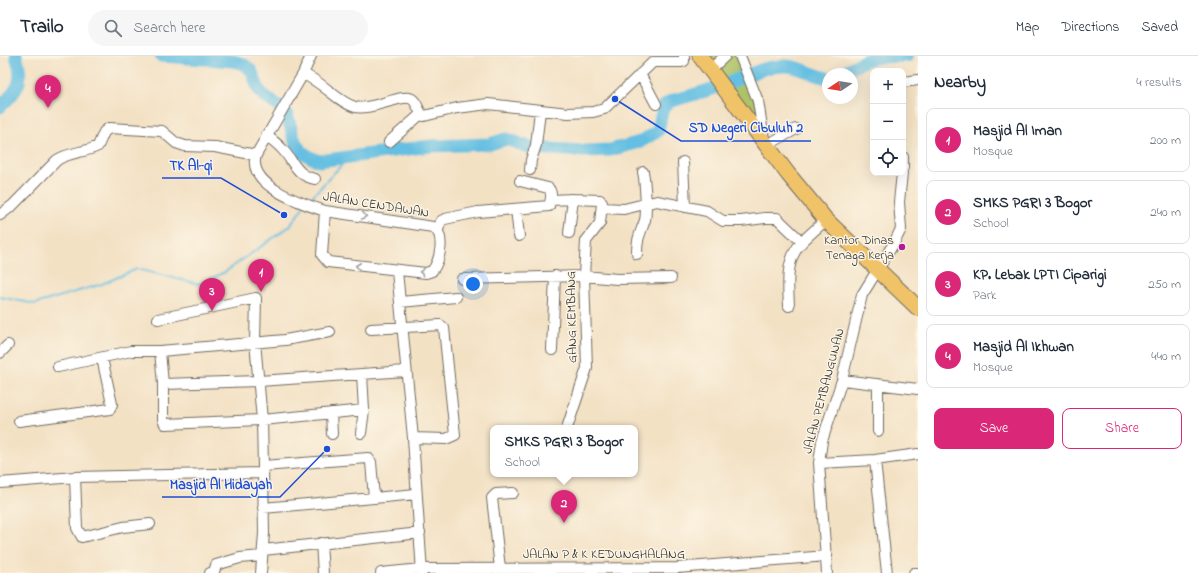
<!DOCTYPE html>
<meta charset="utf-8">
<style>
:root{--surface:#fff;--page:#f6f6f7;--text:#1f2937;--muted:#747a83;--line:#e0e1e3;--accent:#db2777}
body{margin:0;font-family:"Indie Flower",sans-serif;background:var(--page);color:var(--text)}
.controls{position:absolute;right:12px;top:12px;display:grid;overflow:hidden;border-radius:8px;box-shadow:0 4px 16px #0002}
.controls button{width:36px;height:36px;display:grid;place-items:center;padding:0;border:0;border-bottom:1px solid var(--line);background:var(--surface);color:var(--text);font:20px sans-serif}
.compass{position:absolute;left:822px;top:12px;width:36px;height:36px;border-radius:50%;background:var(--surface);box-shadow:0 4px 16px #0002;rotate:258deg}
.you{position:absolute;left:473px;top:228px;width:14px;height:14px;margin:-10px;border:3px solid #fff;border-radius:50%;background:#1a73e8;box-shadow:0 0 0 6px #1a73e833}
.badge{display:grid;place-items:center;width:26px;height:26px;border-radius:50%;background:var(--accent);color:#fff;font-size:13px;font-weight:700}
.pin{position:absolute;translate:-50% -33px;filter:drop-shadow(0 1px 2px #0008)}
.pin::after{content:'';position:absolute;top:21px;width:14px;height:12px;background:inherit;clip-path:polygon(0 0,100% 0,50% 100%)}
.popup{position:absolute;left:490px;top:369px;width:148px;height:52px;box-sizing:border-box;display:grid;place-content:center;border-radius:8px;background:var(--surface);filter:drop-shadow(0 1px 3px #0005);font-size:13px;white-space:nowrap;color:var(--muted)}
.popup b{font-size:15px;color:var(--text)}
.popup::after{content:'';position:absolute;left:50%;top:100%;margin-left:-8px;border:8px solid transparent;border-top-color:var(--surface)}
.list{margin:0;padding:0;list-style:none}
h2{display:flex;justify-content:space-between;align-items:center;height:52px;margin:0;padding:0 16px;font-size:17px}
h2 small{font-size:13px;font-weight:400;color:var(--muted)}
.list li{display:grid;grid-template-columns:26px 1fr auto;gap:12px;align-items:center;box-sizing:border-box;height:64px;margin:0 8px 8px;padding:0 8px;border:1px solid var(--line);border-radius:8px}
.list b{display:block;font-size:15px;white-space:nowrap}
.list p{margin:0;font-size:13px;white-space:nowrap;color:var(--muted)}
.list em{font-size:13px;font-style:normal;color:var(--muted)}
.actions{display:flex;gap:8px;padding:12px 16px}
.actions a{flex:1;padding:9px 0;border:1px solid var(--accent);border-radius:8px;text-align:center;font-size:14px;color:var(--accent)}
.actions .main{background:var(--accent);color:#fff}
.icon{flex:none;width:22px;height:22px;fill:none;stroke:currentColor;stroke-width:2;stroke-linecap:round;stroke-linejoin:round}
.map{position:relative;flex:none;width:918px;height:517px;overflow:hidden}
header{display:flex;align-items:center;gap:24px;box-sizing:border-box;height:56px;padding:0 20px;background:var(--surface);border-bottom:1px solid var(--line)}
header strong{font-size:19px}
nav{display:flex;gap:22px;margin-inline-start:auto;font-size:14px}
.search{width:280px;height:36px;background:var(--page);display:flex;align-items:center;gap:10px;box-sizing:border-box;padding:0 14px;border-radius:22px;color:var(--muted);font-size:15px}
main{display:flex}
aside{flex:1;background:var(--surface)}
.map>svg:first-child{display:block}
.green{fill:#aec367;stroke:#6c7749}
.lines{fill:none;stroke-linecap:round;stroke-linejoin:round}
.stream{stroke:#65bfe2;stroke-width:2}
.river{stroke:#65bfe2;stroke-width:13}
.minor-casing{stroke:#716b61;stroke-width:12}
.highway-casing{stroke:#716b61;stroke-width:17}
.minor{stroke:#fff;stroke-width:10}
.highway{stroke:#f1c369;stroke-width:15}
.oneway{stroke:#a0a0a0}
.poi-dot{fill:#b5179e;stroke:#fcf5e5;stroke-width:1.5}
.labels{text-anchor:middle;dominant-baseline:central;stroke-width:3;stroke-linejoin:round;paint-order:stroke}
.street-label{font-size:13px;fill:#2b2b2b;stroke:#fcf5e5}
.poi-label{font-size:13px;fill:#2b2b2b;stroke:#fcf5e5;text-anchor:end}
.leader{fill:none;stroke:#1d4ed8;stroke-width:1.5}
.callout-dot{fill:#1d4ed8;stroke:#fcf5e5;stroke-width:1.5}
.callout-label{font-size:14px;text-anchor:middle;font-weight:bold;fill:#1d4ed8;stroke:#fcf5e5;stroke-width:3;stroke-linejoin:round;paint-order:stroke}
</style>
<header>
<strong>Trailo</strong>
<div class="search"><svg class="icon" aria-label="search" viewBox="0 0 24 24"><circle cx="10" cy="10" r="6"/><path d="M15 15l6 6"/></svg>Search here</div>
<nav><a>Map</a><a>Directions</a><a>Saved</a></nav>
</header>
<main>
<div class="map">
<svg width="918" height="517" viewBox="0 0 918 517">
<rect width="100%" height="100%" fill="#fcf5e5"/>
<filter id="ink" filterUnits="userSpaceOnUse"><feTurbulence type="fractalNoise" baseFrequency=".025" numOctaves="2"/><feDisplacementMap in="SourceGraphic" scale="8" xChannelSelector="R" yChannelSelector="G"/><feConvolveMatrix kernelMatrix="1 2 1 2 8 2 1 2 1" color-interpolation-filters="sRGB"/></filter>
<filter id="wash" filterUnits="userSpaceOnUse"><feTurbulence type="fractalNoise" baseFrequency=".012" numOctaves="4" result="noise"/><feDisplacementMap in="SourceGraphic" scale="16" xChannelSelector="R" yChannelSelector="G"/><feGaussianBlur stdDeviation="0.9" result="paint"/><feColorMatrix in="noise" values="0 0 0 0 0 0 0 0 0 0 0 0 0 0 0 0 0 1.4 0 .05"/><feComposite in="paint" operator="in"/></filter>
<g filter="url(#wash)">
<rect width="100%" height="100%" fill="#f3e1c4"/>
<path class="green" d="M 704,0 L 737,0 L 754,39 L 763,81 Z"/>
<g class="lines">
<path class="stream" d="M 307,146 L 348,102
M 0,241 L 35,248 L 102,228 L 137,213 L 199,228 L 225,216 L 290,170 L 303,151"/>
<path class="river" d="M 161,0 L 233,5 C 259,11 250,22 262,38 C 269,46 280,48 286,57 C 289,62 289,67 291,72 C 295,91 301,98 319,105 L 430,90 L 490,88 L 506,83 L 532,92 L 584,95 L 610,94 L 640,86 L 658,75 L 663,51 L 671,45 C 689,40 708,35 726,28 C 747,20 764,9 787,10 C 802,11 814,20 828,22
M 840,18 L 866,4 L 880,1 L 907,0
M 0,51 C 18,34 25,26 16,0"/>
</g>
</g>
<g filter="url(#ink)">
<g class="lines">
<g class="minor-casing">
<path id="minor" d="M 311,0 L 303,18 L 256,99 C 246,130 304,148 325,155 L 433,171 C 446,179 440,205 432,215 L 426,217 L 328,206 L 322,199 L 325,155
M 740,0 L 758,45 L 764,84
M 710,14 L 725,0
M 303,18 C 323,26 336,45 355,51 C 371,55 403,37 412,43 C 418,47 418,56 424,60 L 457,52 L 488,48 L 568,57 L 593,56 L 604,53 L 653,6 L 681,6 L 684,5 L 684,0
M 640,18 L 656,48
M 903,26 L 918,24
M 266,79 C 272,84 278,88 283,94 C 294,106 297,120 315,123
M 389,86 L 421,58
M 767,89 L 796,73
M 903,101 L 903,112
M 683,106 L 685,151
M 530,114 L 531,104 L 536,89 L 540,55
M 551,144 L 573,143 L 600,144 L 602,147 L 600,167 L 586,185 L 584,220 L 587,312 L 567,372
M 602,152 L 624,153 L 657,145 L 707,155 L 723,165 L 741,165 L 765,162 L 777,162 L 802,186
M 516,153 L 519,180
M 0,159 L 13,149 L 57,104 C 69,96 84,97 98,90 L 104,76 L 109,72 L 162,75 L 176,87 L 185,90 L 215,91 L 256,99
M 438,174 L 441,165 L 445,163 L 478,156 L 549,150 C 551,144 553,136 548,132 L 520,125
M 569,177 L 573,143
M 637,198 C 637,181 640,179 645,164 C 647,157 645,124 643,116
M 397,215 L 413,382 L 422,517
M 462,223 L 584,220 L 617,223 L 671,222
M 400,246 L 456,241
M 789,250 C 788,228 785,202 803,185 C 810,178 818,171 826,164
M 158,263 L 256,242 L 255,286 L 262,364 L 263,410 L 264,477 L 261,517
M 371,273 L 440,269 L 444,272 L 455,379 L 446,383 L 413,382
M 552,294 L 555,220
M 160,295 L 285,284 L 330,276
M 0,297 L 8,289
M 58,311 L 131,295 L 160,295 L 163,328
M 842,324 L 918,333
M 878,329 L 878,375
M 364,354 L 262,364 L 165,368 L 163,364 L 163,328 L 259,325 L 406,315
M 331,357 L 332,378
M 19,365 L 110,353 L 112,348 L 102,302
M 361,377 L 364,354 L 362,318
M 875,404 L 887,517
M 819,407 L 875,404 L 918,398
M 263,410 L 368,402 L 371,406 L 374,442 L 416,438
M 75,421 L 77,472 L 82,481 L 123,471 L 150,468
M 0,427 L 75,421 L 263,417
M 263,452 L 374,442
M 321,487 L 323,517
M 263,494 L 420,477
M 500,512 L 492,442 L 496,438 L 513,437
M 210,517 L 214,516 L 216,509 L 240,502 L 261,500
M 381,517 L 421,513 L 677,512 L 827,500
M 827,517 L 819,407 L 822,385 L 842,324 L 862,239 L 894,187 L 901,173 L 899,146 L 902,117
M 914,517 L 918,517"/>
</g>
<g class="highway-casing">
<path id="highway" d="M 700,0 L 788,118 L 826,164 L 918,252"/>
</g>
<use href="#minor" class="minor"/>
<use href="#highway" class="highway"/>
</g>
<defs><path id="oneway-chevron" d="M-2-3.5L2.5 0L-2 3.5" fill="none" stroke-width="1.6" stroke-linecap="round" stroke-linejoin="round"/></defs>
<g class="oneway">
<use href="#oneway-chevron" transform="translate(364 160) rotate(8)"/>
<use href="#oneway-chevron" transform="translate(358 210) rotate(-173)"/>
<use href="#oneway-chevron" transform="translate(422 216) rotate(-178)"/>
</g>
</g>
<circle class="poi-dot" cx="902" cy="191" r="4"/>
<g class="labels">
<g class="street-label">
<text transform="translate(376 149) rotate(9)">JALAN CENDAWAN</text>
<text transform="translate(572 261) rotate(-91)">GANG KEMBANG</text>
<text transform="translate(824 335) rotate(-75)">JALAN PEMBANGUNAN</text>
<text x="604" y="498">JALAN P &amp; K KEDUNGHALANG</text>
</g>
<g class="poi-label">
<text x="894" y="184">Kantor Dinas<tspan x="894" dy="15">Tenaga Kerja</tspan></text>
</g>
</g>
<path class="leader" d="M615 43L681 85H811M284 159L221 122H162M327 393L280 441H162"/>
<g class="callout-dot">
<circle cx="615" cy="43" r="4"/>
<circle cx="284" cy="159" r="4"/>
<circle cx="327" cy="393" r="4"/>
</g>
<g class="callout-label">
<text x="746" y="76">SD Negeri Cibuluh 2</text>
<text x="191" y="114">TK Al-qi</text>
<text x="221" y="433">Masjid Al Hidayah</text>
</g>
</svg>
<div class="controls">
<button>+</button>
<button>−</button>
<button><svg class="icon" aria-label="locate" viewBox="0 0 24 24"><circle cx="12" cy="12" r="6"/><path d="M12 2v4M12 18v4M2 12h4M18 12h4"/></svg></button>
</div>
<svg class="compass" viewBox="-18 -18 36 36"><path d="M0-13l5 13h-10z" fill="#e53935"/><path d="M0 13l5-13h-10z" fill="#747a83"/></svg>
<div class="you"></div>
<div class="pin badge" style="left:261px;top:236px">1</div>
<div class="pin badge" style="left:564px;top:467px">2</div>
<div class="popup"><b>SMKS PGRI 3 Bogor</b>School</div>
<div class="pin badge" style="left:212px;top:255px">3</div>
<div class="pin badge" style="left:48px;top:52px">4</div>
</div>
<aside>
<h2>Nearby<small>4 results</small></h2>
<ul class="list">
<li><span class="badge">1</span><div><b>Masjid Al Iman</b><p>Mosque</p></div><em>200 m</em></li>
<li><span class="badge">2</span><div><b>SMKS PGRI 3 Bogor</b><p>School</p></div><em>240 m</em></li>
<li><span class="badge">3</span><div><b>KP. Lebak LPTI Ciparigi</b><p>Park</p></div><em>250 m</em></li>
<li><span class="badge">4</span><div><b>Masjid Al Ikhwan</b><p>Mosque</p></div><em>440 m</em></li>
</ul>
<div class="actions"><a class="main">Save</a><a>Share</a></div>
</aside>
</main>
